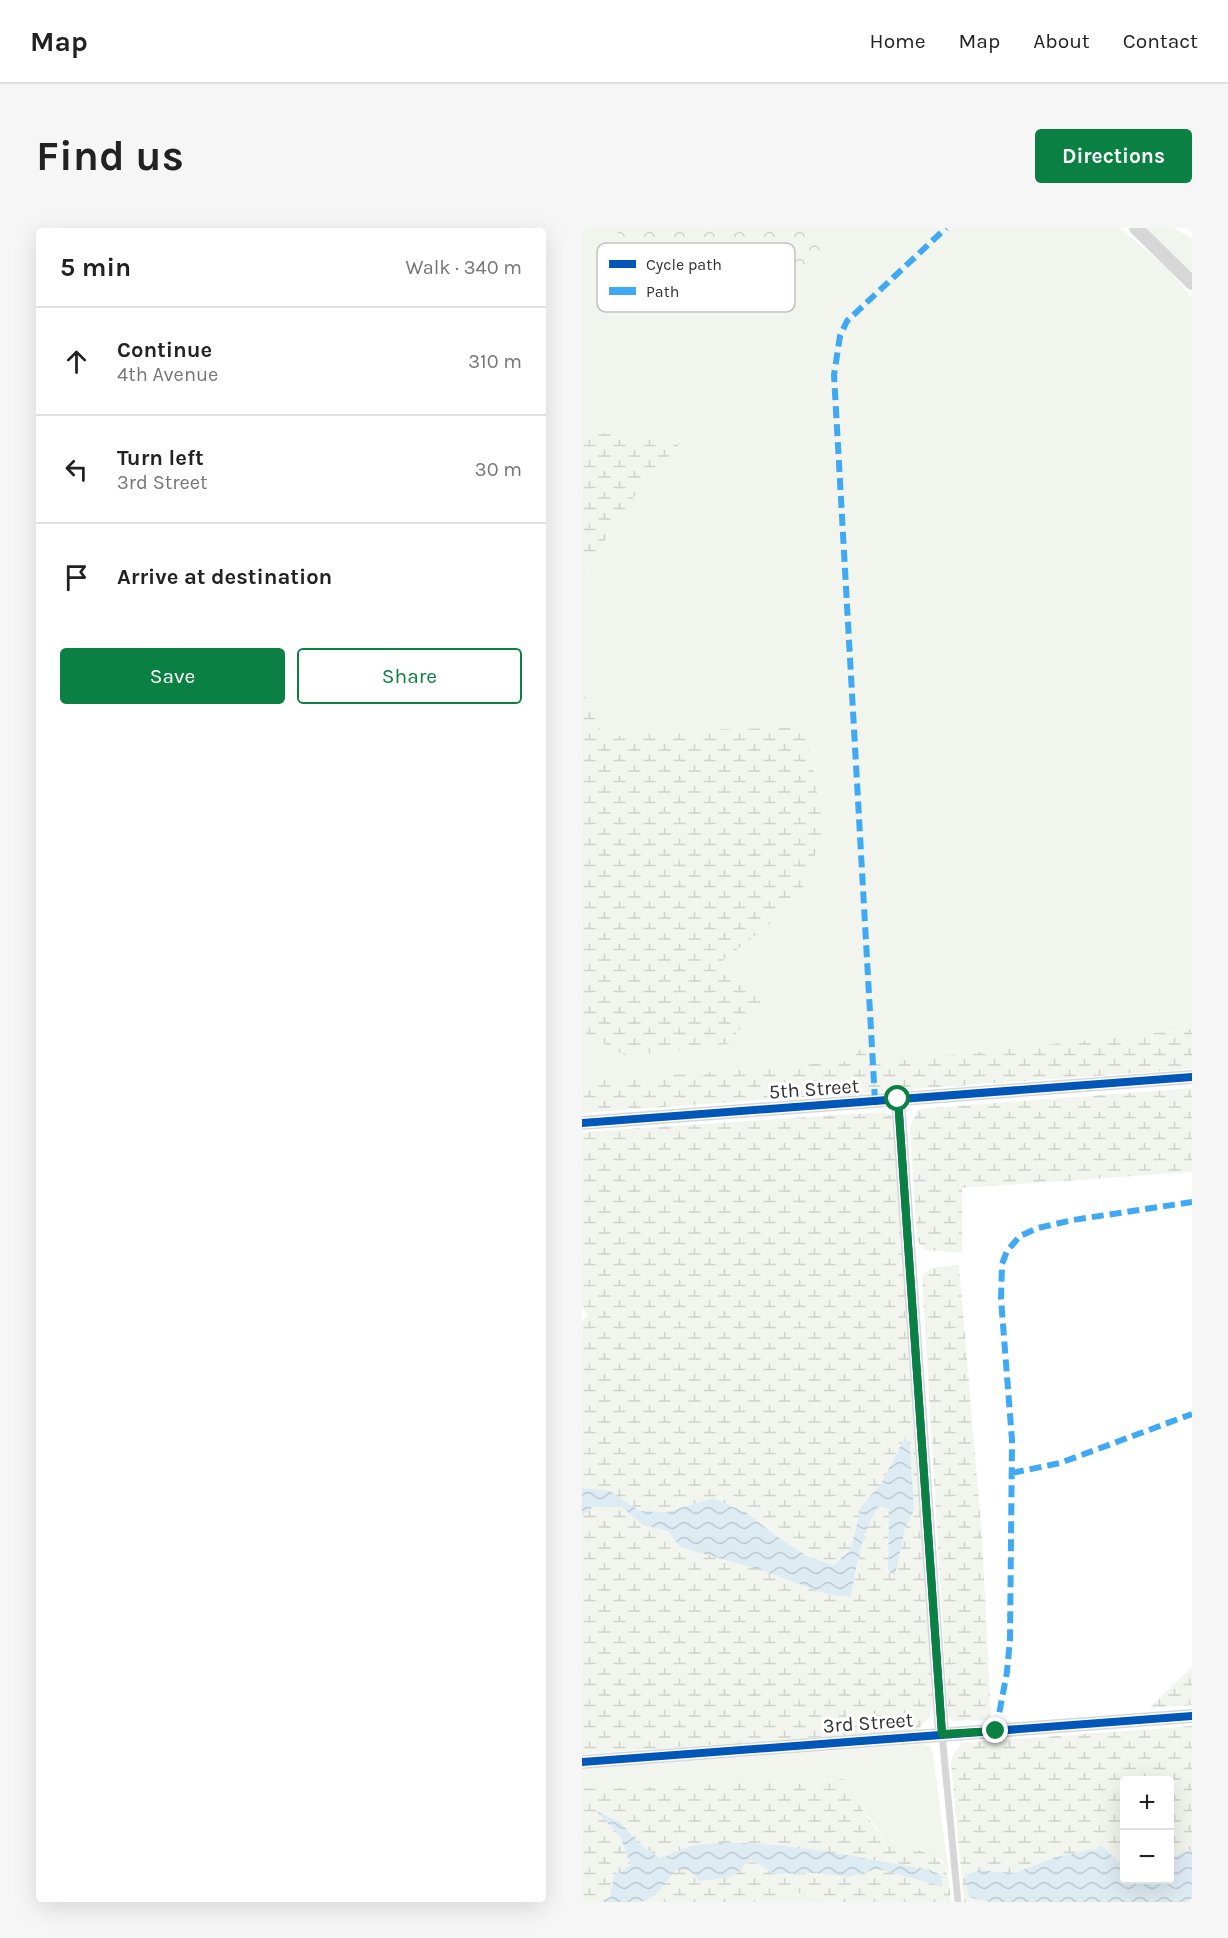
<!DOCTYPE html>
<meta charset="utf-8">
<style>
:root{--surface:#fff;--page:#f6f6f6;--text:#222;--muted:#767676;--line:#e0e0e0;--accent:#0b8043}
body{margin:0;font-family:Karla,sans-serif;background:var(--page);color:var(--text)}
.controls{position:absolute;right:18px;bottom:18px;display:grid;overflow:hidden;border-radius:6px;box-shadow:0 6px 24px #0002}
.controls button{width:54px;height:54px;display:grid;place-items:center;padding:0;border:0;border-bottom:2px solid var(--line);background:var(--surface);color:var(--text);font:30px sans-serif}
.stop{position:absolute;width:18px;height:18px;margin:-14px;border:4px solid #0b8043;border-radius:50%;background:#fff}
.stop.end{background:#0b8043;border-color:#fff;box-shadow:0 2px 6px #0008}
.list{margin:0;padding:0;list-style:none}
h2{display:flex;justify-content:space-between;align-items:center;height:78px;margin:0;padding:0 24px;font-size:26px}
h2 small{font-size:20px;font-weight:400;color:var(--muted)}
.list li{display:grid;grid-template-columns:39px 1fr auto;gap:18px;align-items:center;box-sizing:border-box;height:108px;padding:0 24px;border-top:2px solid var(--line)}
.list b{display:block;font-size:22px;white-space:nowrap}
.list p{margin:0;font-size:20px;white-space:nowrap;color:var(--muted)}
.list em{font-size:20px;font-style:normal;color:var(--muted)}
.actions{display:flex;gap:12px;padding:18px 24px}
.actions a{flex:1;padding:14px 0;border:2px solid var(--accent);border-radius:6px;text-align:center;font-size:21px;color:var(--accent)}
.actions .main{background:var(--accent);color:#fff}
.icon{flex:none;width:33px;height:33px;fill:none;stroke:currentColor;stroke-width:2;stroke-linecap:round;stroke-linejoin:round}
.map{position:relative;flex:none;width:610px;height:1674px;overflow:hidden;border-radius:6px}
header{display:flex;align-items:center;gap:36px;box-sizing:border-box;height:84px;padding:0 30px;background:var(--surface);border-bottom:2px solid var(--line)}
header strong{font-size:28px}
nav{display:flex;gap:33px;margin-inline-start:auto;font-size:21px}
.intro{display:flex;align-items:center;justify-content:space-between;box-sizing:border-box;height:144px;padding:0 36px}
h1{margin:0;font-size:42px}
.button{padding:15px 27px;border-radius:6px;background:var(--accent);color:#fff;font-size:21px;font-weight:700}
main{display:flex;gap:36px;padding:0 36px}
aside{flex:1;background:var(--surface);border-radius:6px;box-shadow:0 6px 24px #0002}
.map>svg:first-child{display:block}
.green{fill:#f1f5ed}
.forest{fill:url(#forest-crowns)}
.wetland{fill:url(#wetland-marsh)}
.water{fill:url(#water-waves)}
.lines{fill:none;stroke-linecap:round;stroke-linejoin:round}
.service{stroke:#d7d7d7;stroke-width:7}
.minor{stroke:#d7d7d7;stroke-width:14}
.quiet{stroke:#3fa9f5;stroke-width:6;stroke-dasharray:12 6;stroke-linecap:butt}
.cycleway-casing{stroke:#fff;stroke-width:11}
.cycleway{stroke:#0057b8;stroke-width:8}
.route{stroke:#0b8043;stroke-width:8}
.labels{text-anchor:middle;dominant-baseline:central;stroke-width:6;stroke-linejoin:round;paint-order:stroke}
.street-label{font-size:20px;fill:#333;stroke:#fff}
.key{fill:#fff;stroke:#c2c2c2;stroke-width:1.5}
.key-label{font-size:16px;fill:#333}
</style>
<header>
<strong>Map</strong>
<nav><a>Home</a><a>Map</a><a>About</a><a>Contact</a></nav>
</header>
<div class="intro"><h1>Find us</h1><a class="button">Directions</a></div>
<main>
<aside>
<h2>5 min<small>Walk · 340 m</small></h2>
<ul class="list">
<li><svg class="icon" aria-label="ahead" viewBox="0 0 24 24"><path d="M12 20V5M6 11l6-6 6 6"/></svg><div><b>Continue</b><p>4th Avenue</p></div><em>310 m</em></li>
<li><svg class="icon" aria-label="left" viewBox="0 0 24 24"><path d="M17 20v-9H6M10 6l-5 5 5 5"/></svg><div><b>Turn left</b><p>3rd Street</p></div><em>30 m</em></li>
<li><svg class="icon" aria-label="arrive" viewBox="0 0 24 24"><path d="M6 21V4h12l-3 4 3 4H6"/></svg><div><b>Arrive at destination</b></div></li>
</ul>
<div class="actions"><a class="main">Save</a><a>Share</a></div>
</aside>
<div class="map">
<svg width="610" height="1674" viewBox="0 0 610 1674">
<defs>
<pattern id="forest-crowns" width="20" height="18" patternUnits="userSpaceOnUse" patternTransform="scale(1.5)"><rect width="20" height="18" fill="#f1f5ed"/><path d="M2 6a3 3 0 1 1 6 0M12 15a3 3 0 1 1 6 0" fill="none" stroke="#cfd2cc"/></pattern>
<pattern id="wetland-marsh" width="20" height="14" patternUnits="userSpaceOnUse" patternTransform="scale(1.5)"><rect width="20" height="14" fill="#f1f5ed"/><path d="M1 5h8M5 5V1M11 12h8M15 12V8" fill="none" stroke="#cfd2cc"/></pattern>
<pattern id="water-waves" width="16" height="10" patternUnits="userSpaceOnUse" patternTransform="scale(1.5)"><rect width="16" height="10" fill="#ddebf3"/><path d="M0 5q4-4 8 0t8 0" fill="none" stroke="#becad1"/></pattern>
</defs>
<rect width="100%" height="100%" fill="#fff"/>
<path class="green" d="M 0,0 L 538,0 L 586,41 L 610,70 L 610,801 L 313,833 L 280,819 L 269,833 L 0,854 Z
M 562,0 L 592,0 L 610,11 L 610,49 Z
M 342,1516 L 349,1519 L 351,1527 L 367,1647 L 360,1633 L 344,1624 L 304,1611 L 275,1574 L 261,1551 L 36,1560 L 0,1560 L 0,1541 Z
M 212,1664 L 259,1674 L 118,1674 Z"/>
<path class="forest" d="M 28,0 L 227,0 L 239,23 L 186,75 L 105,66 L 56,18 Z"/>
<path class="wetland" d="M 23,205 L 98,215 L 52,269 L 0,347 L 0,209 Z
M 0,462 L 22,509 L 118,502 L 223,499 L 242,602 L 215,675 L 141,732 L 179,774 L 146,816 L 44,828 L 0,803 Z
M 610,801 L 610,841 L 0,885 L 0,854 L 268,833 L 280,819 L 313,833 Z
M 610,860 L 610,944 L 380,960 L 380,1025 L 343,1022 L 335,1013 L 328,900 L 336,881 Z
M 301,884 L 312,889 L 314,899 L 351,1477 L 346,1491 L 335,1502 L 0,1526 L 0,1288 L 11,1279 L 39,1279 L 61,1297 L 86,1303 L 179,1342 L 247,1367 L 269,1369 C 277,1338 278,1305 296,1278 L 307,1280 L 306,1343 L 313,1348 L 323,1301 L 332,1282 L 323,1209 L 300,1254 L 279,1279 L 269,1321 L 252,1337 L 225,1328 L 131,1270 L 84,1284 L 58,1283 L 28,1263 L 0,1260 L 0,1093 L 6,1088 L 0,1079 L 0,904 Z
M 377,1037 L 400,1309 L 409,1485 L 405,1492 L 371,1493 L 366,1488 L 340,1048 L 349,1040 Z
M 610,1439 L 610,1477 L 567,1480 Z
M 610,1498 L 610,1621 L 588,1630 L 588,1552 L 542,1552 L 542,1639 L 521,1619 L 474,1629 L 433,1645 L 397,1642 L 387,1669 L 407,1674 L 382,1674 L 369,1536 L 370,1529 L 379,1515 Z
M 261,1551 C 269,1564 293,1603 305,1611 C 309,1614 317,1615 322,1617 C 362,1630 366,1632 369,1674 L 259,1674 L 212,1664 L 169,1672 L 184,1674 L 60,1674 C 74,1667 83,1654 93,1642 L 107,1642 L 149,1649 L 169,1632 L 193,1646 L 232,1645 L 267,1649 L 295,1641 L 360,1657 L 361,1648 L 348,1642 L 293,1633 L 119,1616 L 78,1630 L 61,1619 L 38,1594 L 16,1584 L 37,1607 L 49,1637 L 32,1647 L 28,1668 L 21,1674 L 0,1674 L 0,1560 L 36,1560 Z"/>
<path class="water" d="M 323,1209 L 328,1218 L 332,1282 L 323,1301 L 313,1348 L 306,1343 L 307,1281 L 297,1278 C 279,1304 275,1339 269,1369 L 247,1367 L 179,1342 L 98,1319 L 86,1303 L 61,1297 L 39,1279 L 11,1279 L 0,1288 L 0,1260 L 28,1263 L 58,1283 L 84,1284 L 131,1270 L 165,1285 L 194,1308 L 225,1328 L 252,1337 L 269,1321 L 279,1279 L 300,1254 Z
M 14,1583 L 38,1594 L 61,1619 L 78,1630 C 91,1626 107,1617 121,1616 C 197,1610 274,1630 348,1642 L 361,1648 L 360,1658 L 295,1641 L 267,1649 L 232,1645 L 193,1646 L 169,1632 L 149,1649 L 118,1653 L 107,1642 L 94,1642 C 85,1652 74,1671 59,1674 C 48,1674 33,1674 21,1674 L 28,1668 L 32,1647 L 49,1637 L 37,1607 Z
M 521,1619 L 542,1639 L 542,1652 L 588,1652 L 588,1630 L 610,1621 L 610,1674 L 407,1674 L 387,1669 L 383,1647 L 397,1642 L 433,1645 L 474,1629 Z"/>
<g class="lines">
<path class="service" d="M 360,1506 L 376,1674"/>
<path class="minor" d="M 554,0 L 610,55
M 316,871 L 360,1506
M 0,895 L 610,849
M 0,1534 L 610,1488"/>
<path class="quiet" d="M 293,873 L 252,147 L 258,108 L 265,93 L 364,0
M 430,1245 L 478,1235 L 610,1186
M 414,1502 L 425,1444 L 428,1411 L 430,1212 L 419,1071 L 420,1036 L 425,1023 L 438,1008 L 456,1000 L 491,992 L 610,974"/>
<g class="cycleway-casing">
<path id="cycleway" d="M 316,871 L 360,1506
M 0,895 L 610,849
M 0,1534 L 610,1488"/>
</g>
<use href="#cycleway" class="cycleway"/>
</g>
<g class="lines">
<path class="route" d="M 316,871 L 360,1506 L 414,1503"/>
</g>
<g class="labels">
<g class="street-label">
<text transform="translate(232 861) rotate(-4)">5th Street</text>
<text transform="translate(286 1495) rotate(-4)">3rd Street</text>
</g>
</g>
<rect x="15" y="15" width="198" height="69" rx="9" class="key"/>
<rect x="27" y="32" width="27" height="8" fill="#0057b8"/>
<rect x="27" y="59" width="27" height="8" fill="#3fa9f5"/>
<g class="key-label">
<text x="64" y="42">Cycle path</text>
<text x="64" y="69">Path</text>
</g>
</svg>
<div class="controls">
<button>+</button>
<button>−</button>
</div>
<div class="stop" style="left:316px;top:871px"></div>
<div class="stop end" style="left:414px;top:1503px"></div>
</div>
</main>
